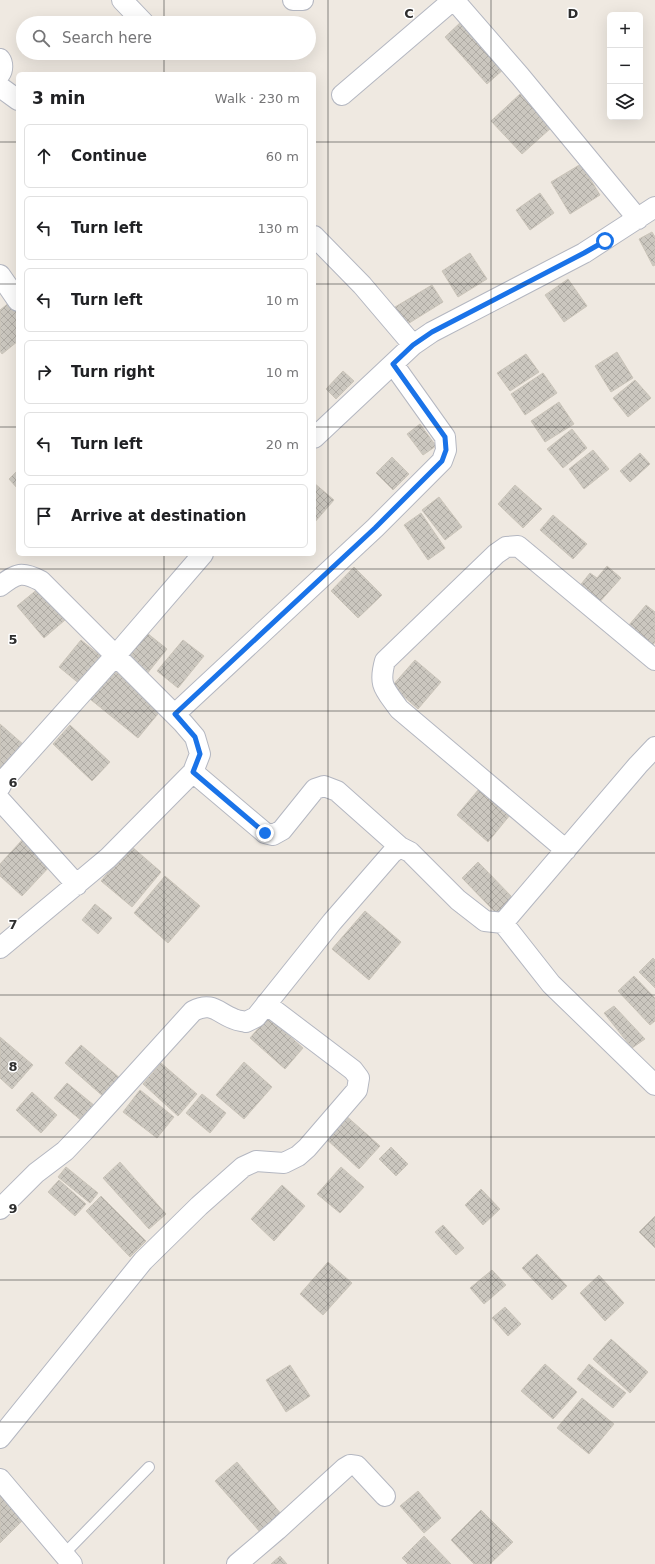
<!DOCTYPE html>
<meta charset="utf-8">
<style>
:root{--surface:#fff;--page:#f6f6f6;--text:#202124;--muted:#757577;--line:#e0e0e0}
body{margin:0;font-family:"DejaVu Sans",sans-serif;background:var(--page);color:var(--text)}
.controls{position:absolute;right:12px;top:12px;display:grid;overflow:hidden;border-radius:6px;box-shadow:0 4px 16px #0002}
.controls button{width:36px;height:36px;display:grid;place-items:center;padding:0;border:0;border-bottom:1px solid var(--line);background:var(--surface);color:var(--text);font:20px sans-serif}
.stop{position:absolute;width:12px;height:12px;margin:-9px;border:3px solid #1a73e8;border-radius:50%;background:#fff}
.stop.end{background:#1a73e8;border-color:#fff;box-shadow:0 1px 4px #0008}
.list{margin:0;padding:0;list-style:none}
h2{display:flex;justify-content:space-between;align-items:center;height:52px;margin:0;padding:0 16px;font-size:17px}
h2 small{font-size:13px;font-weight:400;color:var(--muted)}
.list li{display:grid;grid-template-columns:26px 1fr auto;gap:12px;align-items:center;box-sizing:border-box;height:64px;margin:0 8px 8px;padding:0 8px;border:1px solid var(--line);border-radius:6px}
.list b{display:block;font-size:15px;white-space:nowrap}
.list em{font-size:13px;font-style:normal;color:var(--muted)}
.icon{flex:none;width:22px;height:22px;fill:none;stroke:currentColor;stroke-width:2;stroke-linecap:round;stroke-linejoin:round}
.map{position:relative;flex:none;width:655px;height:1564px;overflow:hidden}
.search{position:absolute;background:var(--surface);box-shadow:0 4px 16px #0002;left:16px;top:16px;width:300px;height:44px;display:flex;align-items:center;gap:10px;box-sizing:border-box;padding:0 14px;border-radius:22px;color:var(--muted);font-size:15px}
.panel{position:absolute;background:var(--surface);box-shadow:0 4px 16px #0002;left:16px;top:72px;width:300px;height:484px;border-radius:6px}
.map>svg:first-child{display:block}
.building{fill:url(#building-cross-hatch);stroke:#cbc5ba}
.lines{fill:none;stroke-linecap:round;stroke-linejoin:round}
.service-casing{stroke:#b4b7c1;stroke-width:12}
.minor-casing{stroke:#b4b7c1;stroke-width:22}
.service{stroke:#fff;stroke-width:10}
.minor{stroke:#fff;stroke-width:20}
.route{stroke:#1a73e8;stroke-width:5}
.grid{fill:none;stroke:#2e2e2e;stroke-width:1;stroke-opacity:0.55}
.grid-label{font-size:13px;text-anchor:middle;font-weight:bold;fill:#2e2e2e;stroke:#fff;stroke-width:3;stroke-linejoin:round;paint-order:stroke}
</style>
<div class="map">
<svg width="655" height="1564" viewBox="0 0 655 1564">
<defs>
<pattern id="building-cross-hatch" width="8" height="8" patternUnits="userSpaceOnUse"><rect width="8" height="8" fill="#cbc7bf"/><path d="M0 0l8 8M0 8l8-8" fill="none" stroke="#afaba4"/></pattern>
</defs>
<rect width="100%" height="100%" fill="#efe9e1"/>
<path class="building" d="M 463,20 L 505,68 L 487,84 L 445,37 Z
M 520,94 L 551,128 L 522,154 L 491,121 Z
M 581,164 L 600,195 L 570,214 L 551,182 Z
M 540,193 L 554,213 L 530,230 L 516,210 Z
M 652,232 L 655,237 L 655,265 L 653,266 L 639,239 Z
M 470,253 L 487,279 L 458,297 L 442,271 Z
M 568,279 L 587,306 L 564,322 L 545,295 Z
M 432,285 L 443,302 L 406,325 L 395,307 Z
M 10,302 L 18,312 L 18,341 L 2,354 L 0,351 L 0,310 Z
M 617,352 L 633,378 L 611,392 L 595,366 Z
M 526,354 L 539,372 L 510,391 L 497,373 Z
M 343,371 L 354,381 L 336,399 L 326,389 Z
M 543,373 L 557,393 L 525,415 L 511,394 Z
M 635,380 L 651,398 L 628,417 L 613,398 Z
M 559,402 L 574,424 L 545,442 L 531,421 Z
M 420,424 L 436,446 L 423,455 L 407,434 Z
M 572,429 L 587,448 L 563,468 L 547,449 Z
M 593,450 L 609,469 L 584,489 L 569,469 Z
M 640,453 L 650,464 L 630,482 L 620,471 Z
M 392,457 L 409,474 L 393,490 L 376,473 Z
M 18,470 L 18,489 L 9,479 Z
M 314,483 L 334,500 L 314,523 Z
M 515,485 L 542,509 L 523,528 L 498,504 Z
M 439,497 L 462,527 L 445,540 L 422,510 Z
M 421,513 L 445,548 L 428,560 L 404,525 Z
M 553,515 L 587,544 L 573,559 L 540,530 Z
M 607,566 L 621,578 L 597,605 L 578,588 L 590,573 L 597,578 Z
M 354,567 L 382,595 L 358,618 L 331,591 Z
M 39,588 L 65,620 L 44,638 L 17,606 Z
M 646,605 L 655,612 L 655,642 L 653,645 L 629,625 Z
M 147,633 L 167,649 L 146,675 L 126,659 Z
M 81,640 L 103,658 L 81,685 L 59,667 Z
M 183,640 L 204,656 L 178,688 L 157,671 Z
M 415,660 L 441,682 L 418,709 L 392,686 Z
M 113,670 L 162,709 L 138,738 L 90,699 Z
M 0,724 L 24,745 L 0,772 Z
M 70,725 L 110,762 L 92,781 L 53,744 Z
M 479,789 L 510,815 L 488,842 L 457,815 Z
M 23,839 L 51,865 L 22,896 L 0,876 L 0,864 Z
M 131,846 L 161,872 L 132,907 L 101,881 Z
M 478,862 L 513,898 L 497,914 L 462,878 Z
M 165,876 L 200,906 L 168,943 L 134,913 Z
M 95,904 L 112,918 L 98,934 L 82,920 Z
M 365,911 L 401,942 L 369,980 L 332,949 Z
M 653,958 L 655,960 L 655,988 L 639,972 Z
M 634,976 L 655,998 L 655,1021 L 650,1025 L 618,991 Z
M 614,1006 L 645,1039 L 632,1048 L 604,1013 Z
M 268,1017 L 303,1048 L 285,1069 L 250,1038 Z
M 0,1037 L 33,1065 L 12,1089 L 0,1078 Z
M 81,1045 L 121,1079 L 105,1098 L 65,1063 Z
M 244,1062 L 272,1087 L 244,1119 L 216,1095 Z
M 161,1063 L 197,1094 L 178,1116 L 143,1084 Z
M 67,1083 L 95,1106 L 82,1121 L 54,1098 Z
M 140,1090 L 174,1117 L 157,1138 L 123,1112 Z
M 32,1092 L 57,1115 L 41,1133 L 16,1110 Z
M 202,1094 L 226,1113 L 210,1133 L 186,1113 Z
M 344,1114 L 380,1146 L 359,1169 L 324,1137 Z
M 391,1147 L 408,1164 L 396,1176 L 379,1159 Z
M 120,1162 L 166,1214 L 149,1229 L 103,1178 Z
M 66,1167 L 98,1193 L 90,1203 L 58,1177 Z
M 341,1167 L 364,1187 L 340,1213 L 317,1194 Z
M 59,1180 L 86,1204 L 75,1216 L 48,1192 Z
M 282,1185 L 305,1206 L 274,1241 L 251,1219 Z
M 481,1189 L 500,1209 L 483,1225 L 465,1205 Z
M 101,1196 L 146,1241 L 130,1257 L 86,1211 Z
M 655,1216 L 655,1248 L 639,1232 Z
M 443,1225 L 464,1248 L 456,1255 L 435,1232 Z
M 537,1254 L 567,1286 L 552,1300 L 522,1268 Z
M 328,1262 L 352,1283 L 323,1315 L 300,1294 Z
M 492,1270 L 506,1285 L 484,1304 L 470,1288 Z
M 599,1275 L 624,1303 L 605,1321 L 580,1293 Z
M 505,1307 L 521,1324 L 508,1336 L 492,1318 Z
M 611,1339 L 648,1372 L 630,1393 L 593,1359 Z
M 545,1364 L 577,1392 L 553,1419 L 521,1391 Z
M 589,1364 L 626,1393 L 613,1408 L 577,1379 Z
M 290,1365 L 310,1396 L 286,1412 L 266,1380 Z
M 582,1398 L 614,1424 L 589,1454 L 557,1428 Z
M 237,1462 L 282,1515 L 261,1533 L 215,1481 Z
M 418,1491 L 441,1518 L 424,1533 L 400,1506 Z
M 0,1494 L 24,1519 L 0,1543 Z
M 481,1510 L 513,1542 L 490,1564 L 474,1564 L 451,1540 Z
M 424,1536 L 451,1564 L 408,1564 L 402,1558 Z
M 280,1556 L 287,1564 L 271,1564 Z"/>
<g class="lines">
<g class="service-casing">
<path id="service" d="M 64,1554 L 149,1467"/>
</g>
<g class="minor-casing">
<path id="minor" d="M 122,0 L 144,23
M 293,0 L 303,0
M 454,0 L 520,76 L 638,219
M 0,59 C 3,63 3,70 0,74
M 0,87 L 18,100
M 342,95 L 453,0
M 314,236 L 362,285 L 413,345
M 0,275 L 18,301
M 314,438 L 413,345 L 432,332 L 584,253 L 655,207
M 0,586 C 17,573 22,571 41,581 L 183,723 L 195,737 L 200,754 L 193,772 L 108,858 L 0,948
M 175,714 L 375,528 L 442,461 L 446,450 L 445,437 L 393,364
M 193,772 L 265,833 L 273,835 L 282,830 L 315,789 L 324,786 L 337,791 L 400,847
M 0,787 L 3,781 L 116,655 L 203,554
M 0,800 L 77,885
M 566,850 L 399,709 C 385,689 378,686 385,661 L 496,554 L 506,547 L 518,546 L 655,660
M 503,923 L 551,984 L 655,1085
M 0,1209 L 36,1173 L 65,1151 L 85,1130 L 193,1011 C 212,1001 218,1013 234,1019 C 238,1021 242,1021 246,1022 L 256,1017 L 332,922 L 392,853 L 400,847 L 410,852 L 458,900 L 485,921 L 503,923 L 638,765 L 655,747
M 0,1438 L 143,1261 L 199,1206 L 243,1167 L 256,1161 L 284,1163 L 298,1156 L 307,1148 L 357,1090 L 359,1078 L 353,1070 L 266,1004
M 0,1479 L 72,1564
M 237,1564 L 277,1530 L 345,1468 L 350,1465 L 357,1466 L 385,1496"/>
</g>
<use href="#service" class="service"/>
<use href="#minor" class="minor"/>
</g>
<g class="lines">
<path class="route" d="M 265,833 L 193,772 L 200,754 L 195,737 L 175,714 L 375,528 L 442,461 L 446,450 L 445,437 L 393,364 L 413,345 L 432,332 L 584,253 L 605,241"/>
</g>
<path class="grid" d="M 164,0 L 164,23M 328,0 L 328,1564M 491,0 L 491,1564M 164,53 L 164,74M 0,142 L 18,142M 314,142 L 655,142M 0,284 L 18,284M 314,284 L 655,284M 0,427 L 18,427M 314,427 L 655,427M 164,554 L 164,1564M 0,569 L 655,569M 0,711 L 655,711M 0,853 L 655,853M 0,995 L 655,995M 0,1137 L 655,1137M 0,1280 L 655,1280M 0,1422 L 655,1422"/>
<g class="grid-label">
<text x="409" y="18">C</text>
<text x="573" y="18">D</text>
<text x="13" y="644">5</text>
<text x="13" y="787">6</text>
<text x="13" y="929">7</text>
<text x="13" y="1071">8</text>
<text x="13" y="1213">9</text>
</g>
</svg>
<div class="controls">
<button>+</button>
<button>−</button>
<button><svg class="icon" aria-label="layers" viewBox="0 0 24 24"><path d="M12 4l9 5-9 5-9-5zM3 14l9 5 9-5"/></svg></button>
</div>
<div class="stop" style="left:605px;top:241px"></div>
<div class="stop end" style="left:265px;top:833px"></div>
<div class="search"><svg class="icon" aria-label="search" viewBox="0 0 24 24"><circle cx="10" cy="10" r="6"/><path d="M15 15l6 6"/></svg>Search here</div>
<section class="panel">
<h2>3 min<small>Walk · 230 m</small></h2>
<ul class="list">
<li><svg class="icon" aria-label="ahead" viewBox="0 0 24 24"><path d="M12 20V5M6 11l6-6 6 6"/></svg><div><b>Continue</b></div><em>60 m</em></li>
<li><svg class="icon" aria-label="left" viewBox="0 0 24 24"><path d="M17 20v-9H6M10 6l-5 5 5 5"/></svg><div><b>Turn left</b></div><em>130 m</em></li>
<li><svg class="icon" aria-label="left" viewBox="0 0 24 24"><path d="M17 20v-9H6M10 6l-5 5 5 5"/></svg><div><b>Turn left</b></div><em>10 m</em></li>
<li><svg class="icon" aria-label="right" viewBox="0 0 24 24"><path d="M7 20v-9h11M14 6l5 5-5 5"/></svg><div><b>Turn right</b></div><em>10 m</em></li>
<li><svg class="icon" aria-label="left" viewBox="0 0 24 24"><path d="M17 20v-9H6M10 6l-5 5 5 5"/></svg><div><b>Turn left</b></div><em>20 m</em></li>
<li><svg class="icon" aria-label="arrive" viewBox="0 0 24 24"><path d="M6 21V4h12l-3 4 3 4H6"/></svg><div><b>Arrive at destination</b></div></li>
</ul>
</section>
</div>
